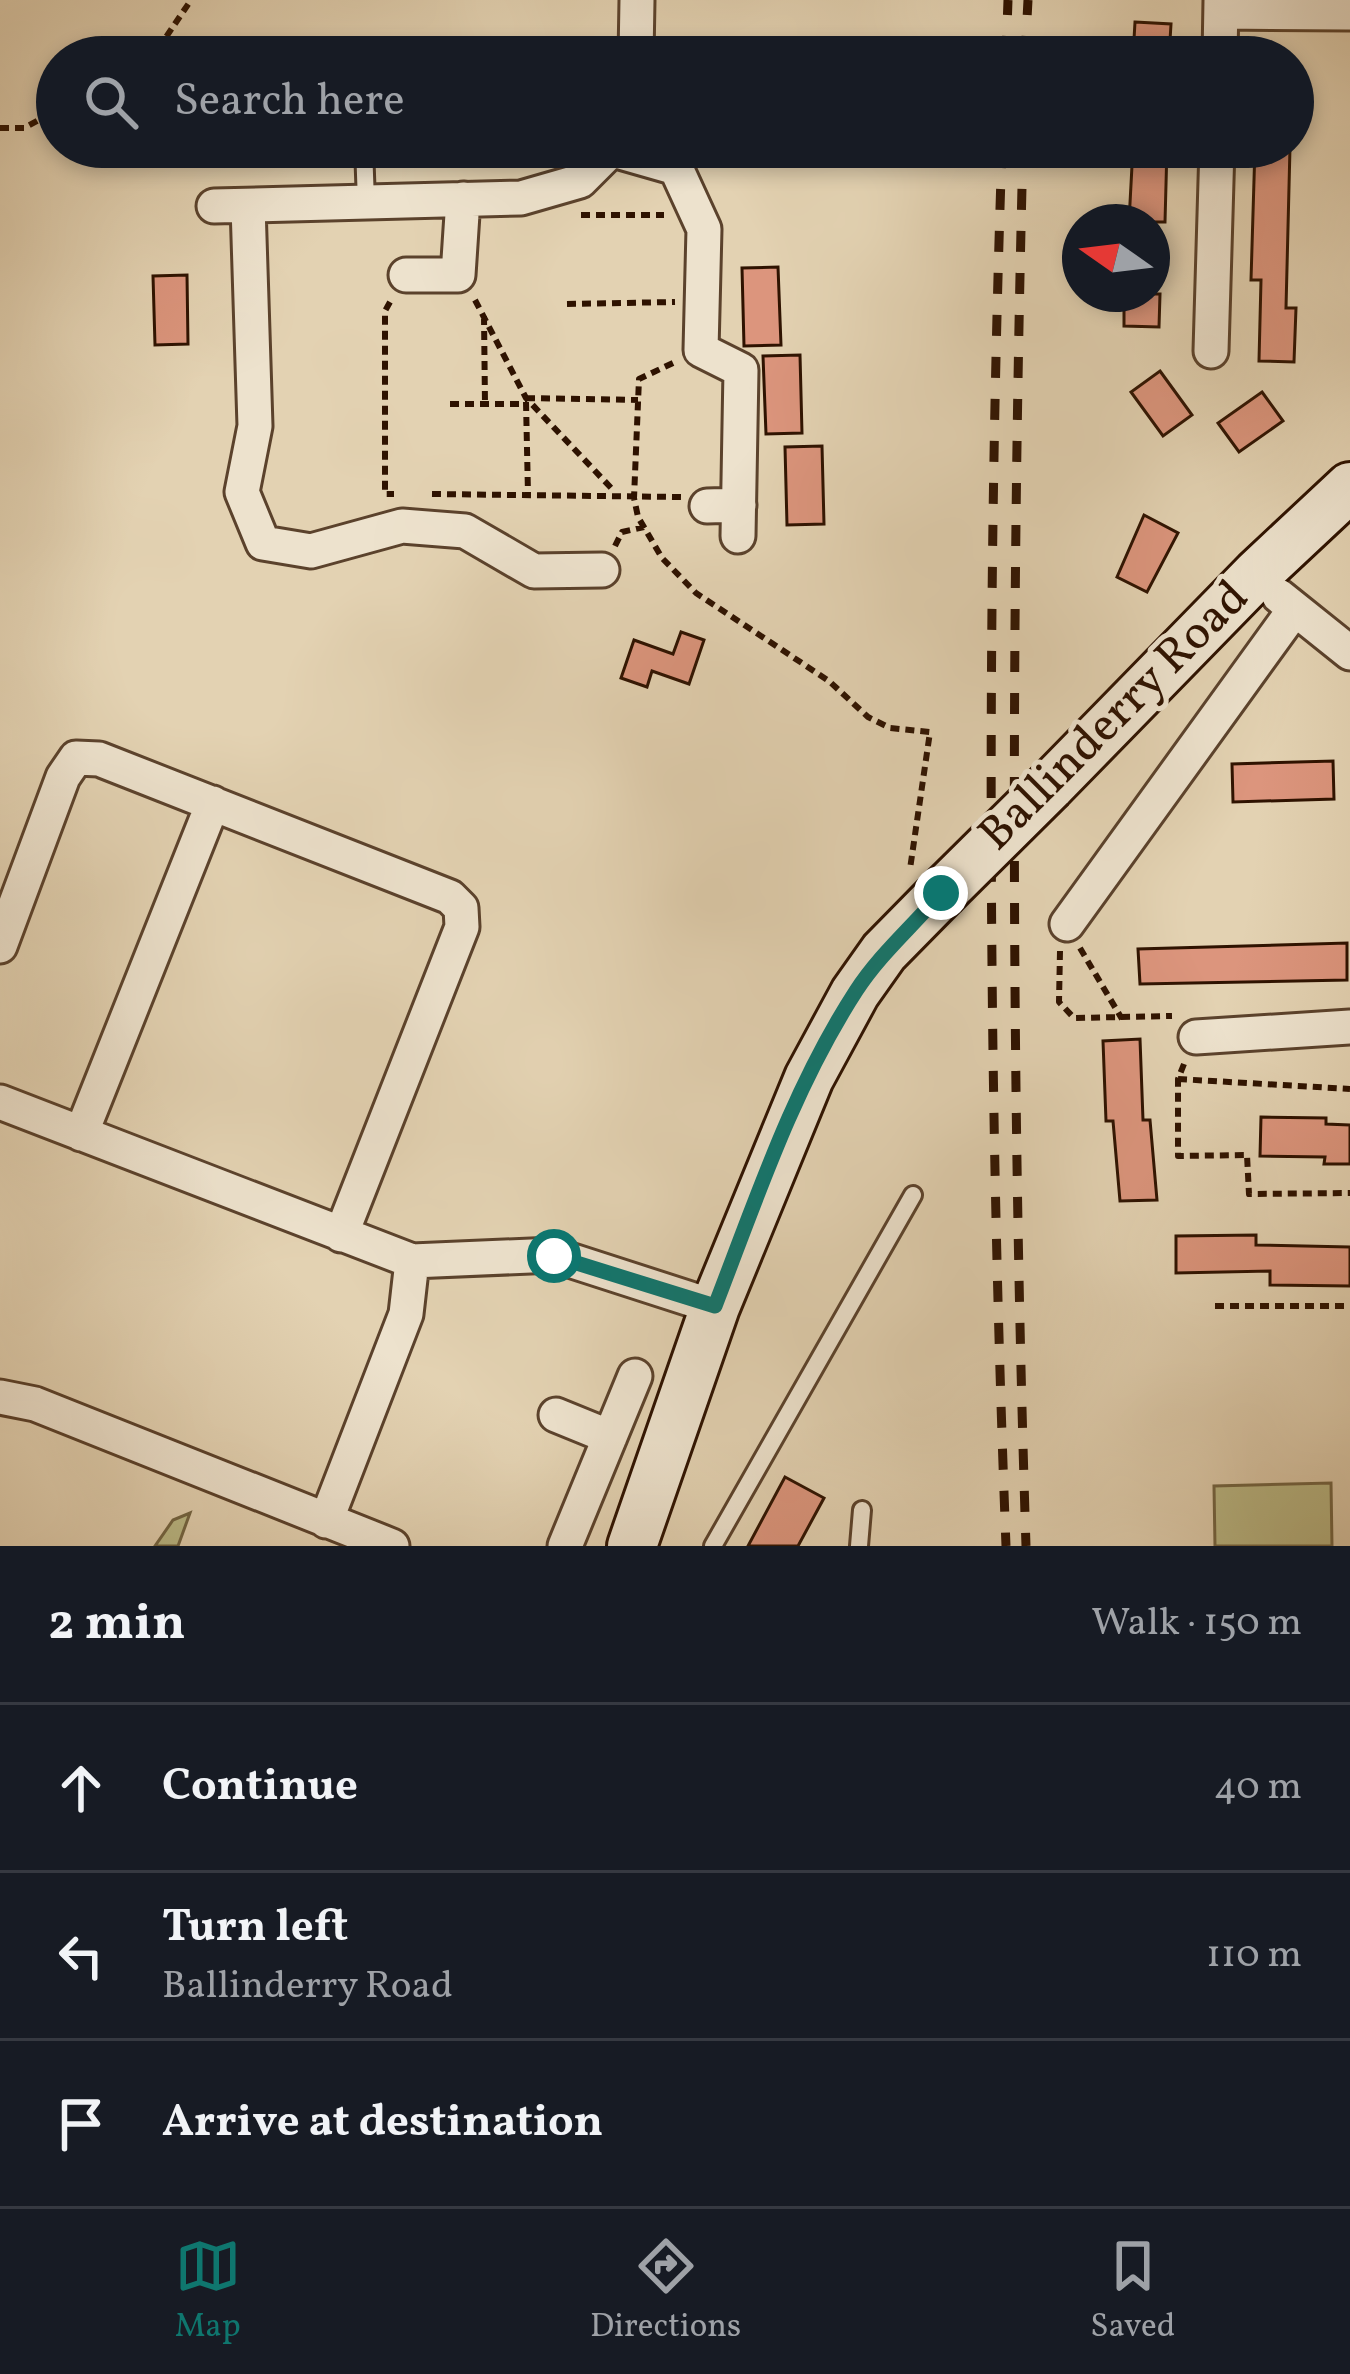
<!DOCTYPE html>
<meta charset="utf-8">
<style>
:root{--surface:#171b24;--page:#20242c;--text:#f1f3f6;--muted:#9ea1a6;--line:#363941;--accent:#0f766e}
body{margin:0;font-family:Vollkorn,serif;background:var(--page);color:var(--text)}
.compass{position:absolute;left:1062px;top:204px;width:108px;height:108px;border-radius:50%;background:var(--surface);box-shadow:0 6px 18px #0003;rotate:284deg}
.stop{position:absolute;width:36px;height:36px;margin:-27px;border:9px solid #0f766e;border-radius:50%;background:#fff}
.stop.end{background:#0f766e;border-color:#fff;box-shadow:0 3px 12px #0008}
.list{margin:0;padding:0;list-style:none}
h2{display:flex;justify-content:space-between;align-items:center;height:156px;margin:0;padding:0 48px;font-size:51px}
h2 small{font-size:39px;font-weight:400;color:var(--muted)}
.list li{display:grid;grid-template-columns:78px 1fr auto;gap:36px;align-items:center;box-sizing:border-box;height:168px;padding:0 48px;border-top:3px solid var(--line)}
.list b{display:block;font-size:45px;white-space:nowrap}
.list p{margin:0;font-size:39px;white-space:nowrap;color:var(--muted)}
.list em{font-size:39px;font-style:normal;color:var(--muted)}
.icon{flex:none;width:66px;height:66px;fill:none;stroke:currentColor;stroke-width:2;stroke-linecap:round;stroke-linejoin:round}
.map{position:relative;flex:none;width:1350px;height:1546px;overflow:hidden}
.search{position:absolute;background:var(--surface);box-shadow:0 6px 18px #0003;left:36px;right:36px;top:36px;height:132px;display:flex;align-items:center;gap:30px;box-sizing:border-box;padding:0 42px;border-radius:66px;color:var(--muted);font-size:45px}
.sheet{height:660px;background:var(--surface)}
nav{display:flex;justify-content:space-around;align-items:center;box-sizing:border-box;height:168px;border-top:3px solid var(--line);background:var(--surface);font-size:33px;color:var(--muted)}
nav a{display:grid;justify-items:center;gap:6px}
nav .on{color:var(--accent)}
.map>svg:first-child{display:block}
.green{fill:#bbba87;stroke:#746644;stroke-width:3}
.building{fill:#dc957d;stroke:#2e1200;stroke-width:3}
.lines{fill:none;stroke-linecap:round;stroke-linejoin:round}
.lane-casing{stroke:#5b422c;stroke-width:22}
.street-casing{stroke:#5b422c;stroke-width:39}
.secondary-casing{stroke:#2e1200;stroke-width:54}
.path{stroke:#2e1200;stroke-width:6;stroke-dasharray:9 6;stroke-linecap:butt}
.lane{stroke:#ede2cd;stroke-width:16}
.street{stroke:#ede2cd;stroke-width:33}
.secondary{stroke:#ede2cd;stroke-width:48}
.rail{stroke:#2e1200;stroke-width:9;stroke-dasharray:21 21;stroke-linecap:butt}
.secondary-bridge-casing{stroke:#2e1200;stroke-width:54;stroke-linecap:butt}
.secondary-bridge{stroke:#ede2cd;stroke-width:48}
.route{stroke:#0f766e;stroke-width:15}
.labels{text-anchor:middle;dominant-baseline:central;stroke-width:10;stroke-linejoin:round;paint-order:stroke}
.street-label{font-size:48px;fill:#2e1200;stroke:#ede2cd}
</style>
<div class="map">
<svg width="1350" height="1546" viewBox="0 0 1350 1546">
<rect width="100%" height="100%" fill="#e3d2b2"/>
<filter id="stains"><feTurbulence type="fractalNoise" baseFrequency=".00167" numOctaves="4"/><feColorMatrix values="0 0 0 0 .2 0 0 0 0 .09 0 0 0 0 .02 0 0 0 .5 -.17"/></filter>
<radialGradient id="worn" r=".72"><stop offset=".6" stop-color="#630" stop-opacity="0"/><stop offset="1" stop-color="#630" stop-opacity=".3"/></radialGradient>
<path class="green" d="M 1331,1483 L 1332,1546 L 1215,1546 L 1214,1486 Z
M 190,1513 L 178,1546 L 155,1546 L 173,1520 Z"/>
<path class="building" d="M 1135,22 L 1171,24 L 1169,57 L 1133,57 Z
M 1133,147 L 1167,147 L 1165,222 L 1129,222 Z
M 1255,147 L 1290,147 L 1286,308 L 1296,308 L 1294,362 L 1259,361 L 1261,280 L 1251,280 Z
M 778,267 L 781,345 L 744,346 L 742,268 Z
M 187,275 L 188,344 L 155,345 L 153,276 Z
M 1124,294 L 1160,294 L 1159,327 L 1124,326 Z
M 800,355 L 802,433 L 766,434 L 763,356 Z
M 1160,371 L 1192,415 L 1163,436 L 1131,392 Z
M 1262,392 L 1283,421 L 1239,452 L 1218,423 Z
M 822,446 L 824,524 L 787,525 L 785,447 Z
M 1144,515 L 1178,533 L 1147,592 L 1117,577 Z
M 681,632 L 704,640 L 689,684 L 652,671 L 647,687 L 621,678 L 634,640 L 673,654 Z
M 1333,761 L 1334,799 L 1233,802 L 1232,764 Z
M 1347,943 L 1347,980 L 1140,984 L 1138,949 Z
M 1140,1039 L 1143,1120 L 1150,1120 L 1157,1200 L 1120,1201 L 1113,1121 L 1106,1121 L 1103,1041 Z
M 1261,1117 L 1326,1118 L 1326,1124 L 1350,1125 L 1350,1164 L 1324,1164 L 1325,1157 L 1260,1156 Z
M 1256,1235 L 1256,1245 L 1350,1247 L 1350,1286 L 1270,1285 L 1270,1271 L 1176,1273 L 1176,1236 Z
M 785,1477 L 824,1498 L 798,1546 L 748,1546 Z"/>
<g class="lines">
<g class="lane-casing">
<path id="lane" d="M 361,47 L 361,57
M 364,147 L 366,202
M 713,1546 L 913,1195
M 859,1546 L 862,1510"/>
</g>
<g class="street-casing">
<path id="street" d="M 1221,12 L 1350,13
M 636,57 L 637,0
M 1220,57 L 1221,0
M 613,150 L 676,168 L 704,229 L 701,350 L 741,370 L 738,536
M 214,206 L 521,198 L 580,181 L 614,147
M 248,206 L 255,426 L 242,492 L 263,543 L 311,551 L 402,526 L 465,531 L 534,571 L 602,570
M 406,275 L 458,275 L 463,199
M 1211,351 L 1217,147
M 707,506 L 739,505
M 1279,596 L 1350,653
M 1067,924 L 1294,610
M 0,946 L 63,777 L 76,758 L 99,759 L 450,897 L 461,908 L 462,927 L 341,1235
M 1196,1037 L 1350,1027
M 0,1102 L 412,1261 L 554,1255 L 715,1307
M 81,1134 L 213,803
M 0,1397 L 35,1404 L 392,1546
M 556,1415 L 610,1437
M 326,1521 L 406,1314 L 412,1261
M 565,1546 L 635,1376"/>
</g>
<g class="secondary-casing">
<path id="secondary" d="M 1050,786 L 1257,574 L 1350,487
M 632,1546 L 715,1307 L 809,1078 L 855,993 L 884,952 L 942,893"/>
</g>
<path class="path" d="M 145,57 L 162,43 L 191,0
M 0,128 L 24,128 L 57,110
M 581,215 L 664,215
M 475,300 L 526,398 L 614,491
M 390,302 L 385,311 L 385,494 L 394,494
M 567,304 L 675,302
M 484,316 L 485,404
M 673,363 L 639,379 L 634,498 L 638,517 L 662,558 L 696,593 L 829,681 L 868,717 L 890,728 L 930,732 L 910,869
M 526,398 L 638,400
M 526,402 L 528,494
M 450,404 L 526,404
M 432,494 L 682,497
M 615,546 L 622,532 L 644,527
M 1080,948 L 1122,1019
M 1060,951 L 1059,1002 L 1074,1018 L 1172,1016
M 1184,1064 L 1178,1079 L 1178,1156 L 1247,1155 L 1249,1194 L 1350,1193
M 1178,1079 L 1350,1089
M 1215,1306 L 1350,1306"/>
<use href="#lane" class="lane"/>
<use href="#street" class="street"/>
<use href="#secondary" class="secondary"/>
<path class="rail" d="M 1006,57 L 1008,0
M 1025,57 L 1028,0
M 1002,147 C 986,614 988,1080 1006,1546
M 1023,147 C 1011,613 1011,1080 1026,1546"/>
<g class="secondary-bridge-casing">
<path id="secondary-bridge" d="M 942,893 L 1050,786"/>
</g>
<use href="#secondary-bridge" class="secondary-bridge"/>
</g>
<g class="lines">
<path class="route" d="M 554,1256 L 715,1306 C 756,1200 793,1088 856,991 C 880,954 913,926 941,893"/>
</g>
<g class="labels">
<g class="street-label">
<text transform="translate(1115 717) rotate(-45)">Ballinderry Road</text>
</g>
</g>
<rect width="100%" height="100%" filter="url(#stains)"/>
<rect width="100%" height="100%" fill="url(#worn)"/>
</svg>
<svg class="compass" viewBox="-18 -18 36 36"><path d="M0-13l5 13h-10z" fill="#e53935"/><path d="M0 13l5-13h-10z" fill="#9ea1a6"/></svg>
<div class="stop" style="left:554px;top:1256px"></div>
<div class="stop end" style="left:941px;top:893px"></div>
<div class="search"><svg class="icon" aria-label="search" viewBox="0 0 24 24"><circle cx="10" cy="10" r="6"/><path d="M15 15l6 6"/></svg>Search here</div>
</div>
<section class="sheet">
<h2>2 min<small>Walk · 150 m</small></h2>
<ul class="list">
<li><svg class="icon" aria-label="ahead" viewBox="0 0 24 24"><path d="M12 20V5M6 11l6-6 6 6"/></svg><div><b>Continue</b></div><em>40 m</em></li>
<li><svg class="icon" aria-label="left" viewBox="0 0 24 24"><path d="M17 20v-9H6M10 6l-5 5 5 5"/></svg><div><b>Turn left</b><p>Ballinderry Road</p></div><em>110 m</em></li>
<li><svg class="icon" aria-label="arrive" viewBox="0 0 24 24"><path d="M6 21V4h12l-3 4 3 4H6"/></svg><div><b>Arrive at destination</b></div></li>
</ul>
</section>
<nav>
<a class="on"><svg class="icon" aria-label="map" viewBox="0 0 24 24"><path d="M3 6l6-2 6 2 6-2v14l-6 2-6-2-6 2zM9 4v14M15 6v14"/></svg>Map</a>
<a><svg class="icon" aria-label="directions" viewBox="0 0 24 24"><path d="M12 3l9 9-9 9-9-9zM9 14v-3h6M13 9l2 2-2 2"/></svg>Directions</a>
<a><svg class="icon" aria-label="saved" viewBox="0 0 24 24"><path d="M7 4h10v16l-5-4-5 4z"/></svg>Saved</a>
</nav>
